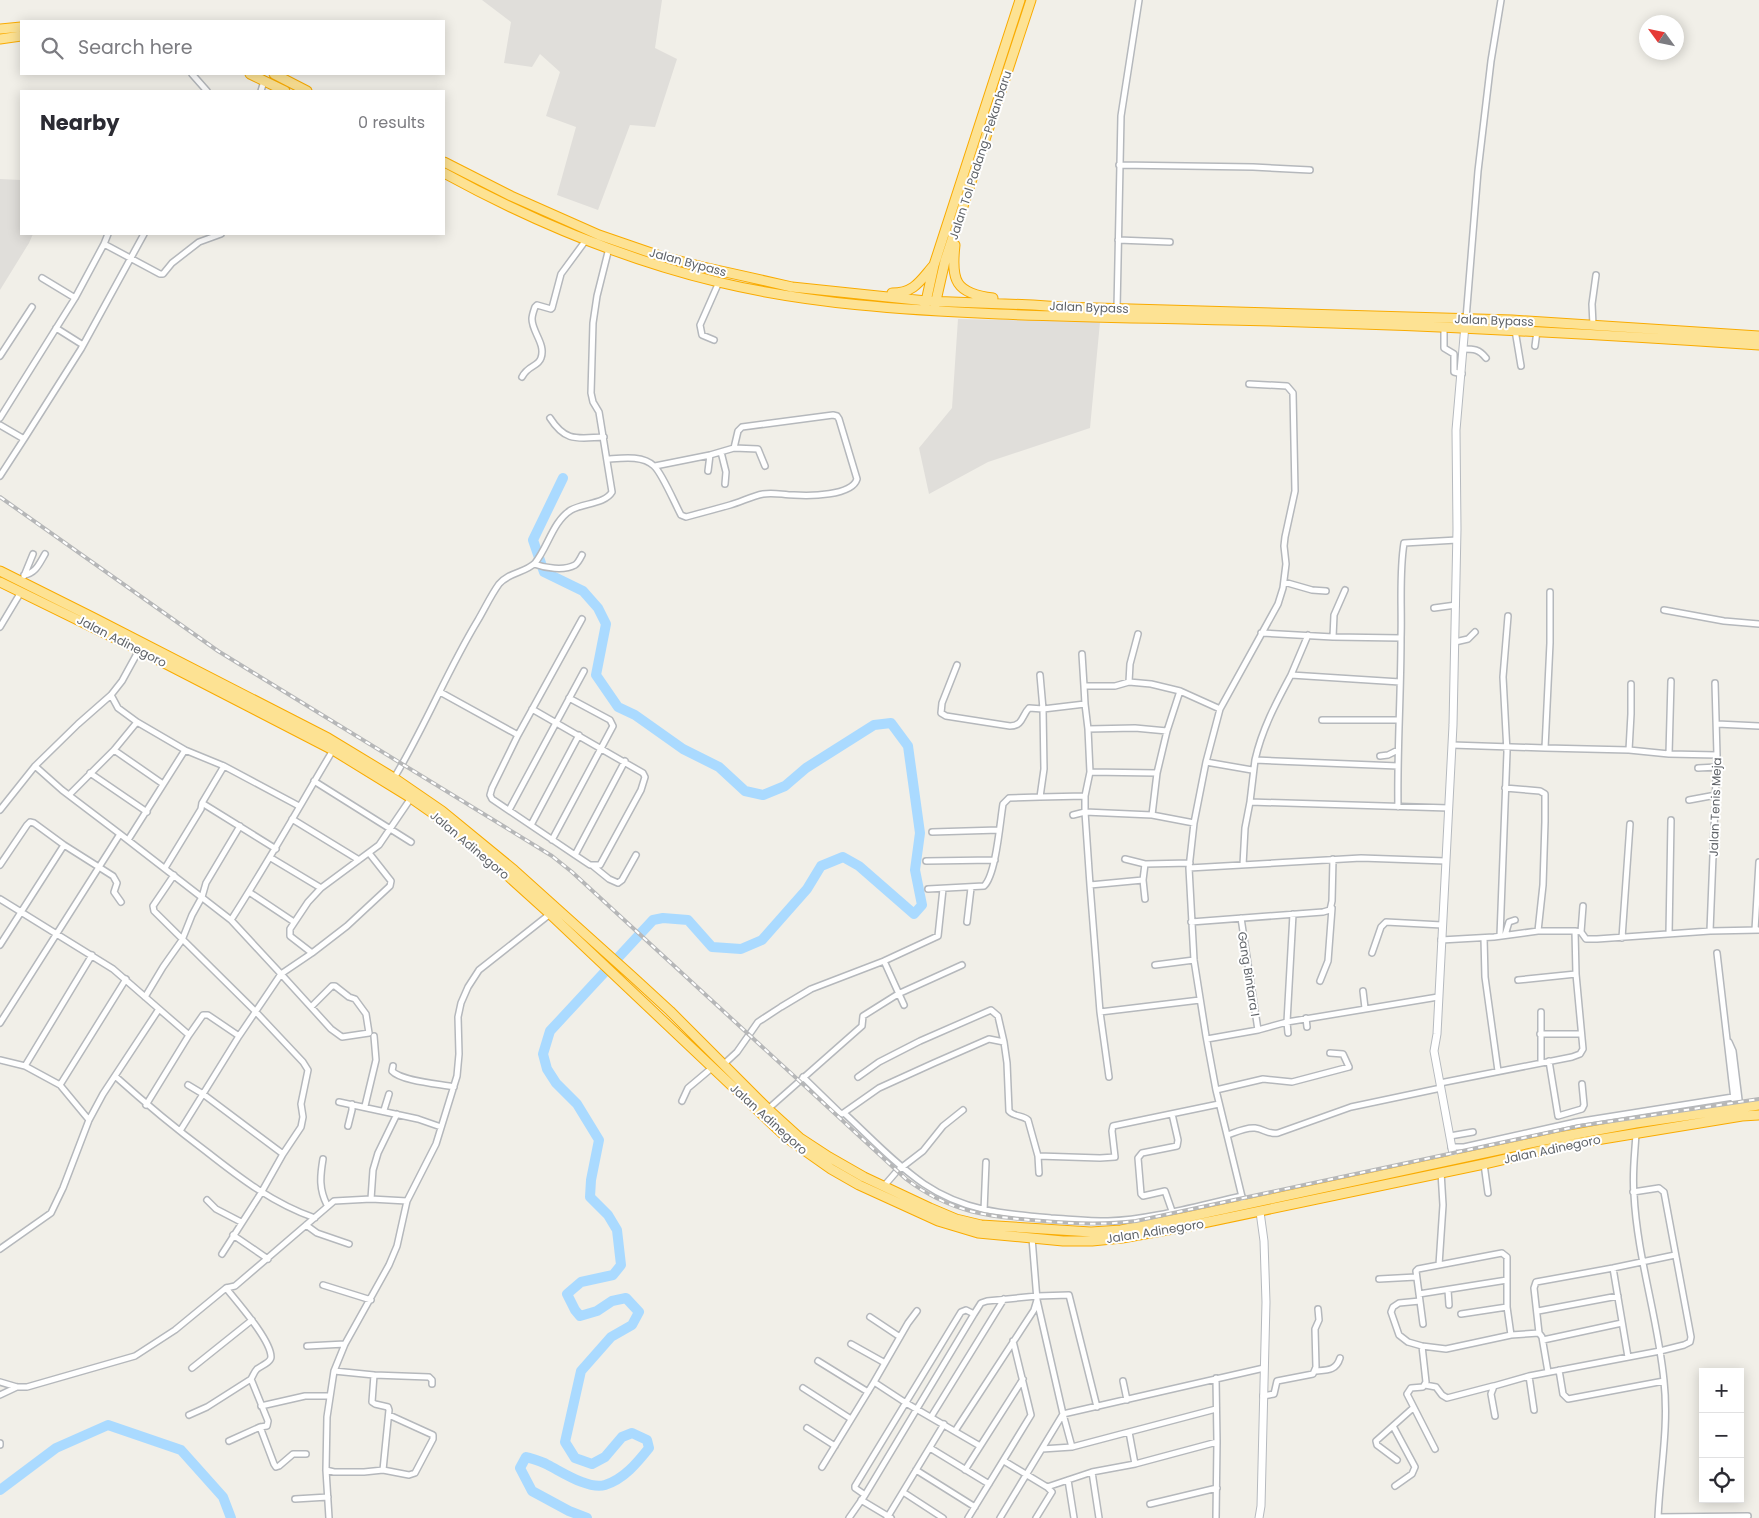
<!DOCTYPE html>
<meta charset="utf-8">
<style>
:root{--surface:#fff;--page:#f2f2f3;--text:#2b2b33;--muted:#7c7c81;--line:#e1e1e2}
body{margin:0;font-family:Poppins,sans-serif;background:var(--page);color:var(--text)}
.controls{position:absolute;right:15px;bottom:15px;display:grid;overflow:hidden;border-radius:0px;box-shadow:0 2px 12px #0003}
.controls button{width:45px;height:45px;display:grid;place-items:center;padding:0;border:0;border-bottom:1px solid var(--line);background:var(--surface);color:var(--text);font:25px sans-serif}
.compass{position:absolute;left:1639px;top:15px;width:45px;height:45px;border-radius:50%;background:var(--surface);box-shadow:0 2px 12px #0003;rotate:303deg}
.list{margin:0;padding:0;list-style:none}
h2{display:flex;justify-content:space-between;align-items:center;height:65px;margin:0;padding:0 20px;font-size:21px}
h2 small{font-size:16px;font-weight:400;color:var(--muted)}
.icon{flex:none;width:28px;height:28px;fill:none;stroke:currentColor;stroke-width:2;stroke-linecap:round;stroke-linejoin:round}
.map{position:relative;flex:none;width:1759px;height:1518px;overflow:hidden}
.search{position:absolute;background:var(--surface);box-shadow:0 2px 12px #0003;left:20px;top:20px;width:425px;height:55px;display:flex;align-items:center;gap:12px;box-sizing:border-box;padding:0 18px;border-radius:0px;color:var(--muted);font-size:19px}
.panel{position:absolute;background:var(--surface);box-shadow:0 2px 12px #0003;left:20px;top:90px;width:425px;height:145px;border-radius:0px}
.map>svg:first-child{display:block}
.industrial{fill:#e0deda}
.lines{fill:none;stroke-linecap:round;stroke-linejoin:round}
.river{stroke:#aadaff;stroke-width:10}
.street-casing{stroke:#b5b8bc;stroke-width:8}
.secondary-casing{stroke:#b6babf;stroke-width:9}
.highway-casing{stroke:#f9ab00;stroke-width:11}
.street{stroke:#fff;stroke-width:5}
.secondary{stroke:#fff;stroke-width:7}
.highway{stroke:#fde293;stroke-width:9}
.rail-casing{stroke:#b6b7b8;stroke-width:4}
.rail{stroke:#fff;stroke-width:2;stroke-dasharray:5.5;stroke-linecap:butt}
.labels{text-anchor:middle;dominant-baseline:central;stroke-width:4;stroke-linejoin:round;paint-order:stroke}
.street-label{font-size:12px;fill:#5f6368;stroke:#fff}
</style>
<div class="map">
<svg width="1759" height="1518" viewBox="0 0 1759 1518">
<rect width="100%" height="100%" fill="#f1efe8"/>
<path class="industrial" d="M 482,0 L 662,0 L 655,48 L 677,59 L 655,127 L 630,125 L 598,210 L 557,195 L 576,127 L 546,116 L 560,72 L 540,54 L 532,67 L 504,63 L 511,22 Z
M 0,179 L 21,180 L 21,234 L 33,234 L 29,243 L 0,290 Z
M 958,319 L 1100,322 L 1090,428 L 988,462 L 929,494 L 919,448 L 952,408 Z"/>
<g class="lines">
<path class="river" d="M 563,478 L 533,540 L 544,572 L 583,591 L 598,608 L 606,624 L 596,675 L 618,707 L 635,715 L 683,749 L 719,767 L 745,791 L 763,795 L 785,786 L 806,768 L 874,725 L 891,723 L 908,746 L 920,833 L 915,870 L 922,905 L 914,914 L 859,866 L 843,857 L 821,866 L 807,889 L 762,940 L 741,949 L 712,947 L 688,920 L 663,918 L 653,920 L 550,1031 L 543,1054 L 547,1069 L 556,1083 L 577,1104 L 599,1140 L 591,1180 L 590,1197 L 608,1215 L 617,1230 L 621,1265 L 613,1275 L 581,1282 L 567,1294 L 575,1310 L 580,1316 L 597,1311 L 612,1301 L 626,1298 L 639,1312 L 632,1325 L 611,1337 L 581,1371 L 565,1442 L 575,1458 L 592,1464 L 605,1457 L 622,1437 L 632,1433 L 647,1440 L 649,1448 C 637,1463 624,1479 605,1485 C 589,1490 562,1472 548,1465 C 541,1461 533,1459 526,1457 L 520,1468 L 532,1491 L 569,1511 L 587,1518
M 0,1490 L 56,1448 L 108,1425 L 181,1450 L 223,1497 L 231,1518"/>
<g class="street-casing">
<path id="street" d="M 192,74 L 207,91
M 261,91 L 264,81
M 1119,165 L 1253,167 L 1310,170
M 1118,240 L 1170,242
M 104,244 L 108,234
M 42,278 L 75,298
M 1117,309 L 1121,116 L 1139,0
M 1466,319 L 1478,171 L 1491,61 L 1501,0
M 1593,325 L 1592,304 L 1596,275
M 1444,327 L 1444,348 L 1454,354 L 1454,372 L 1462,374
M 56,328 L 83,345
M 1515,330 L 1521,366
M 714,340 L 702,335 L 700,325 L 719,282
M 1535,346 L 1537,331
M 1463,349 C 1474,349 1479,349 1486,358
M 0,356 L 32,307
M 522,377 C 528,365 538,367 541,358 C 546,344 532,332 532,319 C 532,315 534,310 535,307 L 537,305 L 551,309 L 552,308 L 561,274 L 586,240
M 0,418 L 75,298 L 104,244 L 160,274 L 163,274 L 172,263 L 199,242 L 221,234
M 550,418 C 566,443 578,438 604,437
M 0,425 L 24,439 L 81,349 L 144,234
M 734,448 L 758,449 L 765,466
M 721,452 L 726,472 L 725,484
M 608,459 C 622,458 643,455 654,466 C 662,473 675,504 681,515 L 686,517 C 701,513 716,509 730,505 C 741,502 752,496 763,494 C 774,492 783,495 794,495 C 809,496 852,496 857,479 L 839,419 L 837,416 L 833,415 L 742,427 L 738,431 L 734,448 L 710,455 L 655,466
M 708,471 L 710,455
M 0,476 L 24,439
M 534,564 C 545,568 564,571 575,565 C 578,563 580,559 582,555
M 24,575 C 36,573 39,564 45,554
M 24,576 L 33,554
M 1284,582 L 1312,590 L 1326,591
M 1434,608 L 1456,605
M 1664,610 L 1724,621 L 1759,624
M 0,627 L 21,592
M 1261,633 L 1333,637 L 1401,638
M 1308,635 L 1291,675 L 1400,682
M 1333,637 L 1334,615 L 1345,590
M 1455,642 L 1468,639 L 1475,632
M 1082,654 L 1084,686
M 957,665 L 942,703 L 941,713 L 946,716 L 1010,726 C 1023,726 1022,715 1029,708 L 1043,709 L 1040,675
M 1129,682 L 1130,664 L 1138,634
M 1631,684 L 1631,714 L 1629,750 L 1669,754 L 1717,755
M 440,692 L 518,735
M 111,695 L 118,708 L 137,722
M 1085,704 L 1088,729 L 1135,728 L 1167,731 L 1180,691
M 532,709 L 643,773 L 645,777 L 641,790 L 600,865 L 590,865 L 575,855 L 492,799 L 490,795 L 492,788 L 518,735 L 582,619
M 1322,720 L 1399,720
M 1717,724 L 1759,726
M 1088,729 L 1090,772
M 1452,745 L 1545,748 L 1550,643 L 1550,592
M 1545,748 L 1629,750
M 114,750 L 163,784
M 1669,754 L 1671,681
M 1380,756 L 1388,755 L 1398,750
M 1255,760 C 1262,729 1276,703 1291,675
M 1206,762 L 1252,770
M 1398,766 L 1255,760 L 1250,802 L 1449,808
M 1698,768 L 1717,767
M 90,773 L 147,812
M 1157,773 L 1090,772 L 1085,796 L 1085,812 L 1152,815 L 1194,823
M 394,778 C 425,727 447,671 478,620 C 485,608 491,595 499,584 C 509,572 525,573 535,563 C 548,547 553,521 571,510 C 583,503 605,504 612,492 L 599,412 L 593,402 L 591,393 L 593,323 L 597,296 L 609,248
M 314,781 L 411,842
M 1505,788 L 1540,791 L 1545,794 L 1545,822 L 1543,885 L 1538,931
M 69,795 L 114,750 L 137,722 L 185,750 L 224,766 L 299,806
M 1085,796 L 1040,797 L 1044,769 L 1043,709 L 1085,704 L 1084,686 L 1115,686 L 1129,682 L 1151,684 L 1180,691 L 1220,709
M 1689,800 L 1716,795
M 202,803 L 276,849
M 1398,807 C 1397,751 1401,695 1401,638 C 1402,607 1399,574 1404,543 L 1457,540
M 0,810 L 35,766
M 509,810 L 584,671
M 1073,815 L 1085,812 L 1090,885 L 1143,880 L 1145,864 L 1190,863
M 1152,815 L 1157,773 L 1167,731
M 292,819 L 359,860
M 531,825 L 579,735
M 932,832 L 999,830
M 120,834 L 62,790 L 35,766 L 78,724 L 111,695 L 122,681 L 139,650
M 128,840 L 185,750
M 552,840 L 613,726 L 610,720 L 569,698
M 575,855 L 625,761
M 271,858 L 321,888
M 1125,859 L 1145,864
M 926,861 L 995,860
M 0,865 L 27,825 L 30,822 L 34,823 L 64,845 L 113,876 L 117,883 L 114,892 L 121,902
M 1243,865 L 1245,828 L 1250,802
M 593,866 L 609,879 L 618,883 L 622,880 L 636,855
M 165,868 L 201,809 L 202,803 L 224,766
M 1189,868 L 1361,858 L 1446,861
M 174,875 L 153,906 L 154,911 L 255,1011 L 303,1062 L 308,1070 L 301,1104 L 303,1117 L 301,1127 L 283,1154 L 261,1193 L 222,1254
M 1143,880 L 1145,899
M 1090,885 L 1100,1012 L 1109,1077
M 928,889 L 984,886 C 996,875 1000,822 1003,804 L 1009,798 L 1040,797
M 249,892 L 294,922
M 0,899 L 113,969 L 159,1009 L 103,1094 L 89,1120 L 63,1188 L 51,1213 L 0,1249
M 1241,918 L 1258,1030
M 231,920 C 267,864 299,807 333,750
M 967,922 L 971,888
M 1191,922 L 1323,912 L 1330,910 L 1332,901 L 1333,859
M 1755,930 L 1759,862
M 1575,931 L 1581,932 L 1586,939 L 1597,939 L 1710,931 L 1759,930
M 1710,931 L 1717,755 L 1715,683
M 1581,932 L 1583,906
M 1669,934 L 1671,820
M 1505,935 L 1509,922 L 1515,920
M 1500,936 L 1507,752 L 1503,677 L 1508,616
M 1484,938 L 1485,977 L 1498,1071
M 1622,938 L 1630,824
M 0,945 L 64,845
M 312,953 L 290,936 L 290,929 L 308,902 L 321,888 L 379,845 L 411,798
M 1372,953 L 1381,927 L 1386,922 L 1442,925
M 1717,953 L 1735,1108
M 884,961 L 904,1005
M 1155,965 L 1194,960
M 1518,980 L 1576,974
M 1320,981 L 1328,961 L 1332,908
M 1363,991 L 1365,1008
M 145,997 L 163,967 L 182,940 L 192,915 L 202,897 L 206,883 L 240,826
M 311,1007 L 332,986 L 335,986 L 349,997 L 355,999 L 366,1014 L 369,1033 L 342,1037 L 331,1029 L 281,974 L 312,953 L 347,926 L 390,886 L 391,881 L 369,853
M 159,1009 L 189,1035
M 1100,1012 L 1200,1000
M 1306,1018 L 1307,1027
M 0,1023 L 120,834 L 231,920 L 281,974 L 239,1036 L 180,1131
M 1288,1033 L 1287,1022 L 1438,997
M 1540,1034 L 1581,1034
M 1207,1039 L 1258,1030 L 1287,1022 L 1293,914
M 1729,1042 L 1733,1051 L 1740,1108
M 0,1060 L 25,1066 L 60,1085 L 126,979
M 1549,1061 L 1558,1116 L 1582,1109 L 1584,1105 L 1582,1084
M 1541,1063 L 1541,1012
M 724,1064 L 737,1052 L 758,1022 L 781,1007 L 811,989 L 884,961 L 938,936 L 943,889
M 25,1066 L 92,955
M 393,1066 L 392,1071 C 401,1081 439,1084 454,1087
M 115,1076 C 145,1103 175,1128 207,1152 C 240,1178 274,1204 315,1218
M 803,1077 L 839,1112 L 842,1114 L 879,1088 L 934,1063 L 989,1039 L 1004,1042 L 1007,1063 L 1009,1111 C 1014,1117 1023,1115 1028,1120 L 1038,1156 L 1100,1158 L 1115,1157 L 1112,1131 L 1113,1126 L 1219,1104
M 858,1077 L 879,1062 L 920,1041 L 991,1010 L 998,1016 L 1004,1042
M 1440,1083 L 1572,1057 L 1580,1054 L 1583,1049 L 1576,974 L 1575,931 L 1538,931 L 1494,937 L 1441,940
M 60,1085 L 89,1120
M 188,1085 L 203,1094 L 283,1154
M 1216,1090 L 1263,1079 L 1292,1082 L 1349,1067 L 1343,1054 L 1330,1053
M 682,1101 L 688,1088 L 713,1067
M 339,1102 L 418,1119 L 441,1127
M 146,1105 L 189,1035 L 203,1015 L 208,1015 L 239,1036
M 365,1106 L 376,1060 L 374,1036
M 768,1109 L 862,1026 L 863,1016 L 898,994 L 962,965
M 384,1110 L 389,1094
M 844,1113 C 870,1137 895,1164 924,1184 C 964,1211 1004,1214 1051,1218 C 1069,1219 1089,1221 1108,1221 C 1149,1220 1201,1205 1242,1196
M 348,1126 L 352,1110 L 352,1104
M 1636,1133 C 1635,1153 1632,1174 1634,1194 C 1637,1257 1658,1318 1664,1381 C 1669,1427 1660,1472 1658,1518
M 1228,1135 C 1236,1132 1246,1127 1255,1128 C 1264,1129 1269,1135 1278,1133 L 1351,1107 L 1441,1088
M 1450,1136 L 1473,1132
M 1451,1147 L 1464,1147 L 1576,1122 L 1733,1097
M 1038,1156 L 1039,1173
M 323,1159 C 320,1177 319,1189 327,1205
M 1484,1164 L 1488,1193
M 1441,1172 L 1443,1205 L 1439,1265 L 1502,1253 L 1507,1257 L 1507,1307 L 1511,1335
M 884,1186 L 897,1171 L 923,1151 L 943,1126 L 963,1110
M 371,1199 L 373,1170 L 378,1153 L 397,1114
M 207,1200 L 216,1209 L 241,1222
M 1244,1205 L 1216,1090 L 1206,1036 L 1194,960 L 1189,868 L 1194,823 L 1206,762 L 1220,709 L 1278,604 L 1283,588 L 1286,564 L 1284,546 L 1285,537 L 1295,491 L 1293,393 L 1287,386 L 1249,384
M 984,1211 L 986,1162
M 1172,1211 L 1165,1191 L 1143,1196 L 1141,1194 L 1138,1158 L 1142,1153 L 1177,1146 L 1178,1140 L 1172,1114
M 306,1225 L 317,1233 L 349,1244
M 233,1235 L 268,1259
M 1613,1268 L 1628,1357
M 1379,1279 L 1416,1277
M 323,1285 L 371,1300
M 226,1288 C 237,1302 271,1340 271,1357 C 271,1362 261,1366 257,1369 C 254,1372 253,1376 251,1379 L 268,1421 L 267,1426 L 260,1427 L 274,1464 L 276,1467 L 279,1466 L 293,1454 L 306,1454
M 1448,1290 L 1449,1305
M 1419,1294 L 1507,1280
M 1420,1301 L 1399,1303 L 1393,1307 L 1391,1312 L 1399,1335 L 1408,1342 L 1422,1346 L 1446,1349 L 1511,1335 L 1539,1333 L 1542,1337 L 1548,1372
M 917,1311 L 908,1323 L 874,1382 L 906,1403 L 980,1446
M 1538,1311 L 1618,1296
M 974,1314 L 981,1303 L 987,1301 L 1037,1296 L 1069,1295 L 1097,1407
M 1461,1314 L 1507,1307
M 870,1317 L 900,1337
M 1423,1324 L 1416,1271 L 1418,1269 L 1439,1265
M 1539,1333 L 1534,1288 L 1536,1282 L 1613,1268 L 1675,1255
M 1543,1340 L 1622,1323
M 851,1344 L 885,1363
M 307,1346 L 345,1344
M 1422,1346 L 1426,1382 L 1423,1387 L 1411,1388 L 1407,1394 L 1435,1449
M 818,1361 L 868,1392
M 192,1368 L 252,1320
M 1559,1370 L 1563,1394 L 1568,1399 L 1664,1381
M 334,1371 L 374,1375 L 372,1402 L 375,1404 L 388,1407 L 389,1410 L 383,1470
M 1315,1371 C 1327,1370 1336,1371 1340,1358
M 374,1375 L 429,1377 L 432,1380 L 432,1384
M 1529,1376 L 1534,1410
M 1123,1381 L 1127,1400
M 0,1382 L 17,1387 L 27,1387 L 135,1356 L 175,1330 L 226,1288 L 235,1286 L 334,1201 L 371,1199 L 407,1201
M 1425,1385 L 1436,1387 L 1442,1395 L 1447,1398 L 1493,1386
M 803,1388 L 851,1419
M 0,1395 L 17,1387
M 1263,1396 L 1274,1394 L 1277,1381 L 1313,1374 L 1316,1367 L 1315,1329 L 1319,1320 L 1318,1309
M 261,1406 L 305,1396 L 330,1396
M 1216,1409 L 1072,1447 L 1063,1414 L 1264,1368
M 189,1415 L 207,1407 L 251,1379
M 1495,1416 L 1491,1394 L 1494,1386 L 1529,1376 L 1660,1351 L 1684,1345 L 1690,1342 L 1691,1337 L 1664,1192 L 1659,1188 L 1633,1192
M 931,1417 L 1004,1299
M 1393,1426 L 1415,1467 L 1412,1474 L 1395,1486
M 807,1428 L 835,1446
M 955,1431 L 1034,1310 L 1037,1300
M 1129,1432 L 1135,1464
M 229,1441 L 260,1427
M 0,1443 L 0,1445
M 930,1448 L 989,1484
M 1042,1449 L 1072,1447
M 1397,1460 L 1377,1445 L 1376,1441 L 1413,1408
M 1004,1461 L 1047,1487
M 822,1467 L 874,1382
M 326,1470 L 334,1472 L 364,1472 L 383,1470 L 409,1475 L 415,1473 L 433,1439 L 433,1435 L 389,1415
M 916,1470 L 975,1507
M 965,1470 L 1023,1379
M 1092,1472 L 1135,1464 L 1217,1442 L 1216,1378
M 1068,1480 L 1074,1518
M 903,1492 L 943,1518
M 295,1499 L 328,1497
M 861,1500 L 891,1518
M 1150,1504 L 1217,1488
M 1658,1517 L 1748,1516
M 329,1518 L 326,1470 L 327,1417 L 334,1371 L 345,1344 L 389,1265 L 397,1246 L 407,1201 L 436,1144 L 457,1076 L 459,1054 L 458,1017 L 461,1003 L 468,987 L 479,970 L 550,914
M 849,1518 L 865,1495 L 974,1314 L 966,1310 L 961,1312 L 855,1486 L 855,1488 L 865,1495
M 887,1518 L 944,1424
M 968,1518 L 1031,1415 L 1013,1341
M 1000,1518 L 1063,1414 L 1037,1300 L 1032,1238
M 1036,1518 L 1052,1492 L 1047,1487 L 1092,1472 L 1099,1518
M 1216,1518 L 1217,1442"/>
</g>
<g class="secondary-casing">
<path id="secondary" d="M 1454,1159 L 1434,1051 L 1437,1034 L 1453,725 L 1457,529 L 1456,430 L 1465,325
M 1259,1518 L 1261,1506 L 1266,1302 L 1264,1241 L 1260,1212"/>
</g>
<g class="highway-casing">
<path id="highway" d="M 0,29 L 21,27
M 0,39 L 21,36
M 250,74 L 285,91
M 274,74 L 307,91
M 444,162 L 511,196 L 599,235 L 660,256 L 703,267 L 792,287 L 926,301 L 1033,305 L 1061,307 L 1512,320 L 1759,336
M 444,173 C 530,220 623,259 718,282 C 810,304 905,310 999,314 C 1075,317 1151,318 1228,320 C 1405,324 1582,333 1759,345
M 955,245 C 951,281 955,293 993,298
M 892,293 C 914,293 920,281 933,266
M 935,305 L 945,261 L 1031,0
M 925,306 L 934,265 L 1020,0
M 0,571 L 94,618 L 328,738 L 394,778 L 442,811 L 514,870 L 633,977 L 670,1011 L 768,1109 L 800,1138 L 829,1157 L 864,1177 L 930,1208 L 956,1219 L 981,1225 L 1091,1232 L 1121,1230 L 1182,1218 L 1559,1137 L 1636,1123 L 1759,1105
M 0,582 L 139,650 L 333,750 L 411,798 L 431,812 L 508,876 L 550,914 L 787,1138 L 831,1169 L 859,1185 L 938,1221 L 978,1233 L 1063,1241 L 1092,1241 L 1122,1238 L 1184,1227 L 1484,1164 L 1566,1145 L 1742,1116 L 1759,1115"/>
</g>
<use href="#street" class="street"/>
<use href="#secondary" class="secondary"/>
<use href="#highway" class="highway"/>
<g class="rail-casing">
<path id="rail" d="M 0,497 L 218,651 L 552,856 L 572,872 L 906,1179 C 951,1213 989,1217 1043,1221 C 1075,1224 1104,1225 1136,1221 L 1579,1126 L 1759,1099"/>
</g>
<use href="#rail" class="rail"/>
</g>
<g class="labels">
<g class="street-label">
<text transform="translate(980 155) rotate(-72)">Jalan Tol Padang–Pekanbaru</text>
<text transform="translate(688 262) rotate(15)">Jalan Bypass</text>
<text transform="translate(1089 307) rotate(2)">Jalan Bypass</text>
<text transform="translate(1494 320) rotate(2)">Jalan Bypass</text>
<text transform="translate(122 641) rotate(27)">Jalan Adinegoro</text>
<text transform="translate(1715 807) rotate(-88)">Jalan Tenis Meja</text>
<text transform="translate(470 845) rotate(40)">Jalan Adinegoro</text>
<text transform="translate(1249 974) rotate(81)">Gang Bintara I</text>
<text transform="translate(769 1119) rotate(42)">Jalan Adinegoro</text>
<text transform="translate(1552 1149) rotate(-12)">Jalan Adinegoro</text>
<text transform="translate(1155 1231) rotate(-9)">Jalan Adinegoro</text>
</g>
</g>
</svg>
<div class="controls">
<button>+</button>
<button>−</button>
<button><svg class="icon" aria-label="locate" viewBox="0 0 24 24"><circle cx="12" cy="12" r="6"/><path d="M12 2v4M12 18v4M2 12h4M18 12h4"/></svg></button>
</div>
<svg class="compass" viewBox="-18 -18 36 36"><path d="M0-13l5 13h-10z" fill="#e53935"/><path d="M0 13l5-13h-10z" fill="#7c7c81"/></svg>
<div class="search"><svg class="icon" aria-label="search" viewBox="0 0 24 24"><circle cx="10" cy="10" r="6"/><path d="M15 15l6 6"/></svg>Search here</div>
<section class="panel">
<h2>Nearby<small>0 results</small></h2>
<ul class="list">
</ul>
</section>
</div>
